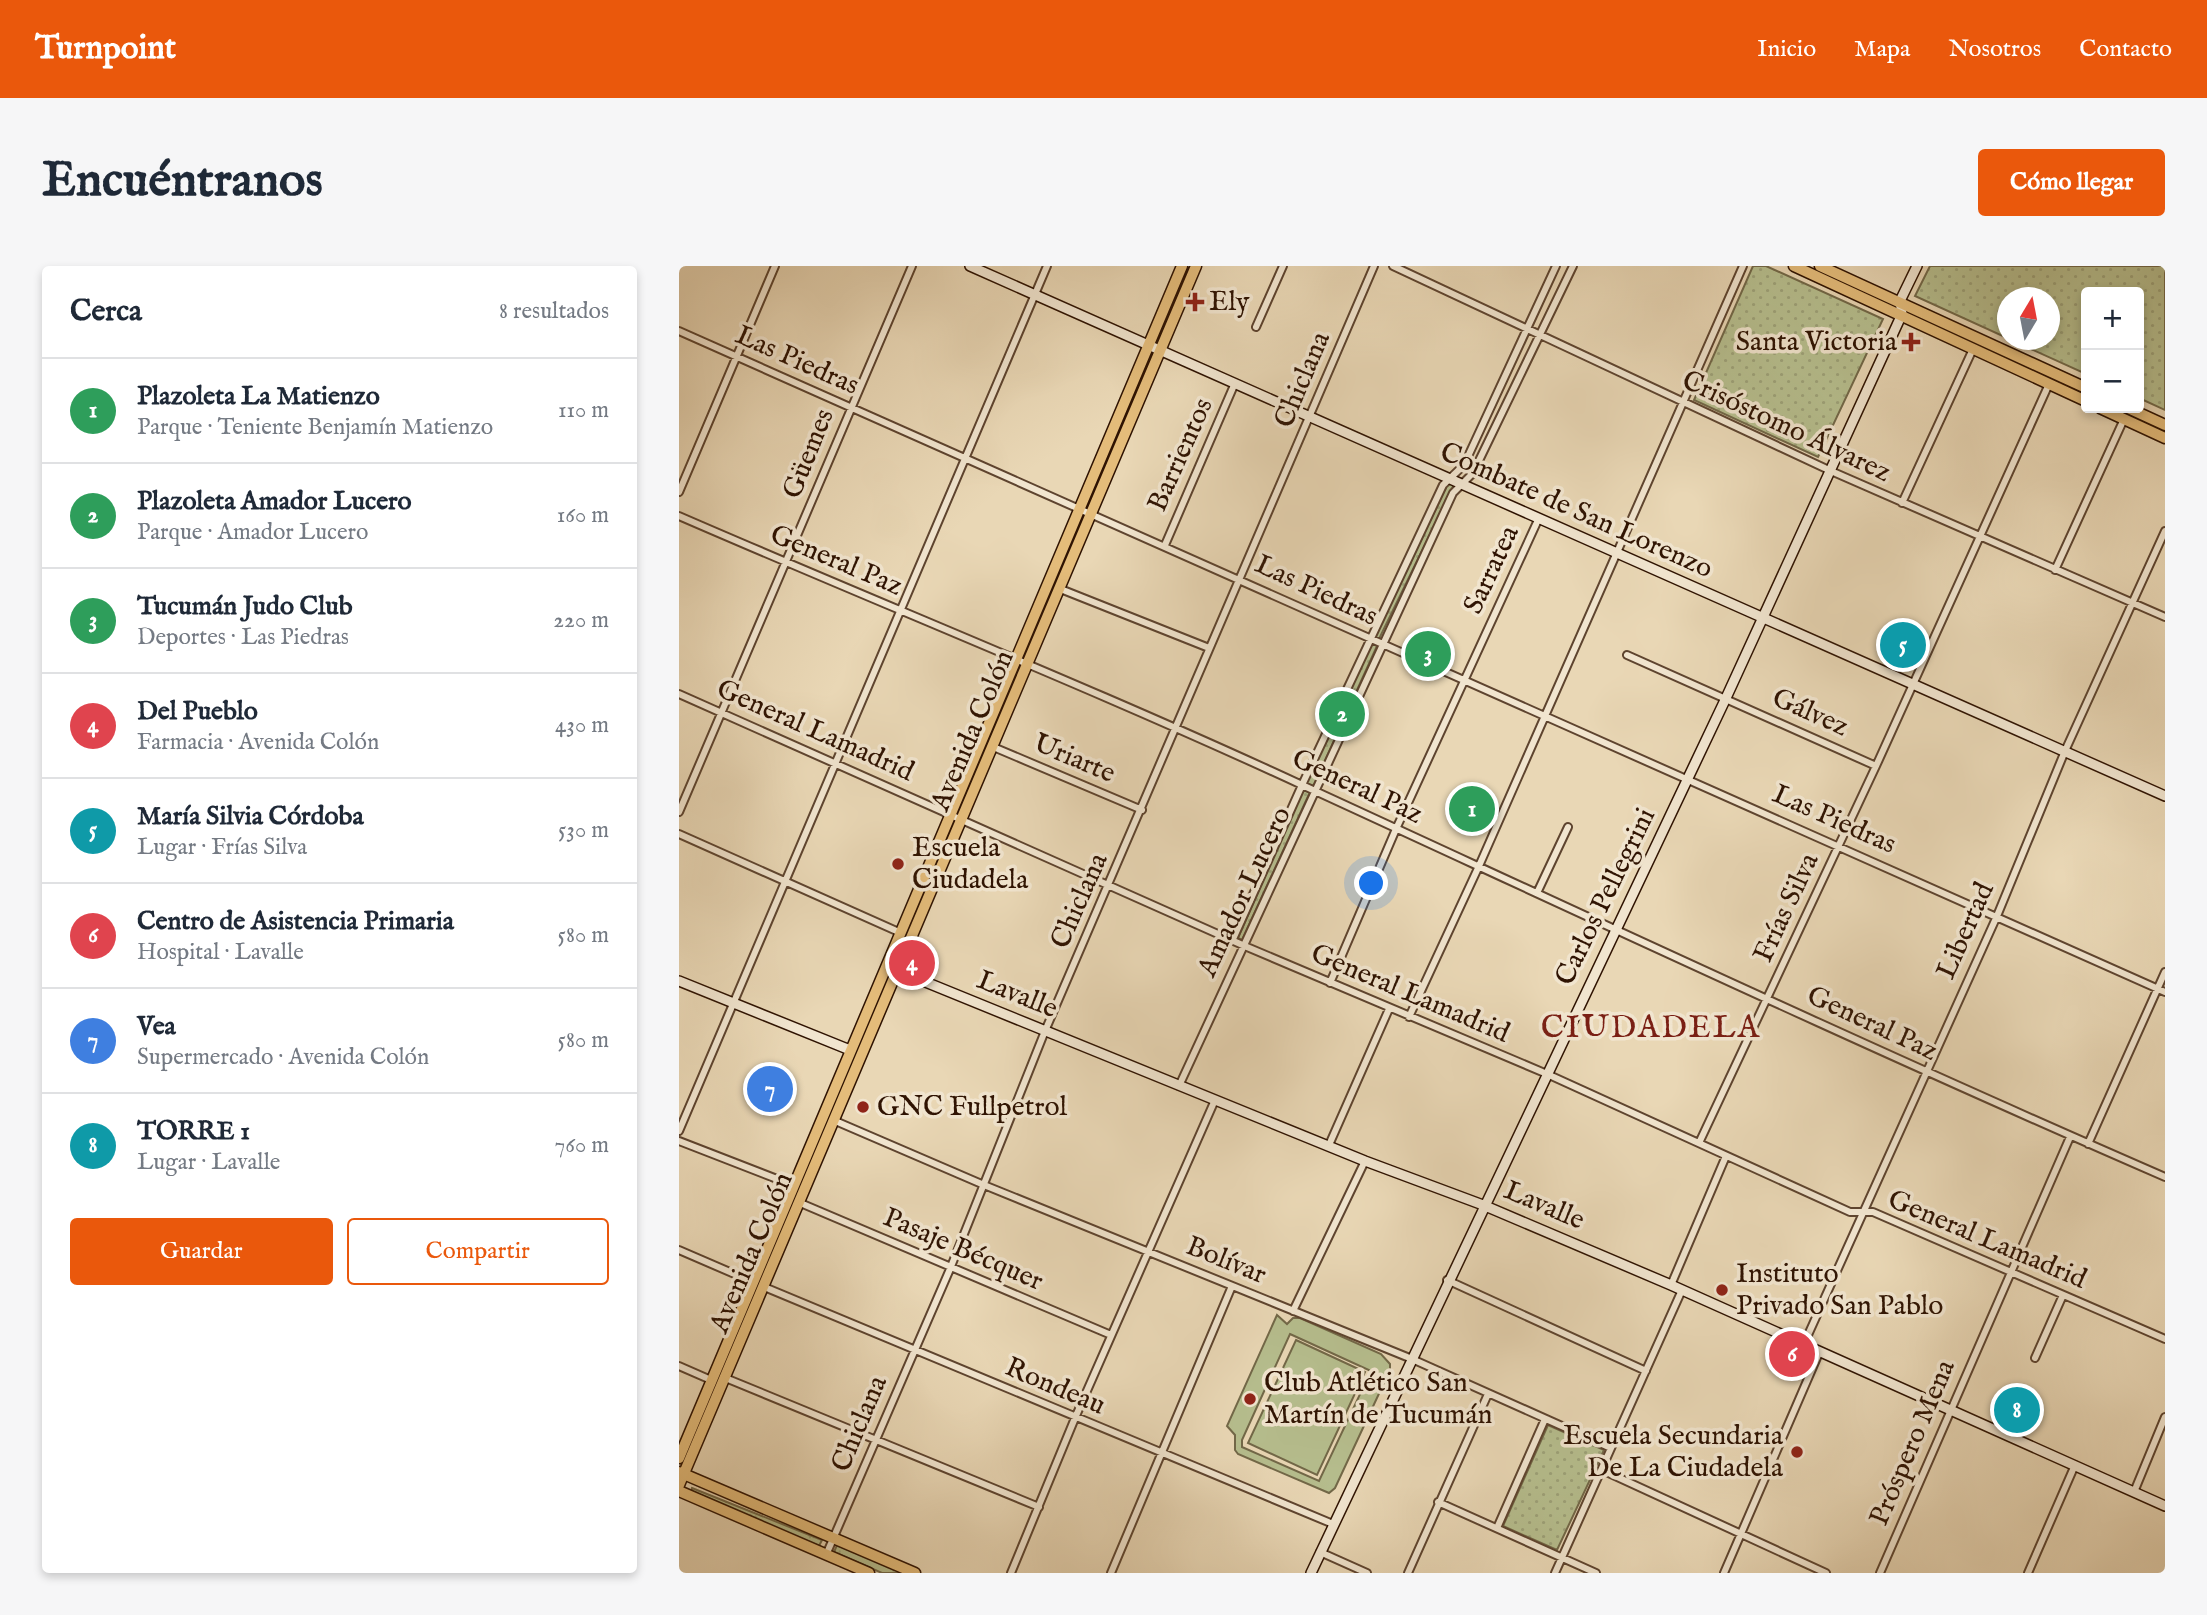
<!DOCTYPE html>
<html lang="es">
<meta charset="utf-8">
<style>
:root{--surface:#fff;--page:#f6f6f7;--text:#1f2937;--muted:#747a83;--line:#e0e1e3;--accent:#ea580c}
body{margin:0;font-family:"IM FELL English",serif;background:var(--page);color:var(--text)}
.controls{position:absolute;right:21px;top:21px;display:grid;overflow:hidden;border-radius:7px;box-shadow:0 4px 10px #0003}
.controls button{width:63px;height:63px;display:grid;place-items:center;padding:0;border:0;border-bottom:2px solid var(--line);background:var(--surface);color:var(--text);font:35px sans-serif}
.compass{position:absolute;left:1318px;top:21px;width:63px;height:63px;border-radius:50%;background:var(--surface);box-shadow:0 4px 10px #0003;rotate:10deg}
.you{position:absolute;left:693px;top:618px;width:24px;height:24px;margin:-18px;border:5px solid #fff;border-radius:50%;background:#1a73e8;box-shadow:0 0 0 10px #1a73e833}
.badge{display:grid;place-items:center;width:46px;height:46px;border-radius:50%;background:var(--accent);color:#fff;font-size:23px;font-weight:700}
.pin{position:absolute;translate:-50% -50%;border:4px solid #fff;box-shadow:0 2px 7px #0006}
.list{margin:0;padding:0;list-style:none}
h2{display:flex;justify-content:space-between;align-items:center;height:91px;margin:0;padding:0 28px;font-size:30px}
h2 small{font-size:23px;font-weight:400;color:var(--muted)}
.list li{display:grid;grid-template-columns:46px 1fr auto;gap:21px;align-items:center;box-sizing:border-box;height:105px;padding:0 28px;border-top:2px solid var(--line)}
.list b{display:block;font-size:26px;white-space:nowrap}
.list p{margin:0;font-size:23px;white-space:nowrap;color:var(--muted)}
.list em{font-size:23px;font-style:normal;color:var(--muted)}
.actions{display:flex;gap:14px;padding:21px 28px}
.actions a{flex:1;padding:16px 0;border:2px solid var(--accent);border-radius:7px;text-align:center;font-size:24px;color:var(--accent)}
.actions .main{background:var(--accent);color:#fff}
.map{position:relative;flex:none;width:1486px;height:1307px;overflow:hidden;border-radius:7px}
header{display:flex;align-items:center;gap:42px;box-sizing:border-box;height:98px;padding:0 35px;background:var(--accent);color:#fff}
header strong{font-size:33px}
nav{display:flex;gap:38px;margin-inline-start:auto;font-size:24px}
.intro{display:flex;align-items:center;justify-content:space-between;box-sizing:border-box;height:168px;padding:0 42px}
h1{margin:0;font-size:49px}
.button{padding:18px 32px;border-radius:7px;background:var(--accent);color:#fff;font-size:24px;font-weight:700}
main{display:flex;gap:42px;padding:0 42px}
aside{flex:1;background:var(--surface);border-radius:7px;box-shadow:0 4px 10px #0003}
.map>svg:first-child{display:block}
.grass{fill:url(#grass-tufts);stroke:#726848;stroke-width:2}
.park{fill:url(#park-dots);stroke:#726848;stroke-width:2}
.pitch{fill:#b6be8e;stroke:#726848;stroke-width:2;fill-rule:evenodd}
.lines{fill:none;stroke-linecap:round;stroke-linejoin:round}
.street-casing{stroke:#5e442f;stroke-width:10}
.secondary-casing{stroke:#2f1302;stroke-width:12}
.primary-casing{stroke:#2f1302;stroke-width:13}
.street{stroke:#f1e5cf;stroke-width:6}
.secondary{stroke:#f1e5cf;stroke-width:9}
.primary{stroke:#e4bc7a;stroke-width:10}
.poi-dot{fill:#8f2418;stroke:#f1e5cf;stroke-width:2.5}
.labels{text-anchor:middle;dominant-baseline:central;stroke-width:7;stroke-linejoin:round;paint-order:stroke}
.poi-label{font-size:28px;fill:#2f1302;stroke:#f1e5cf;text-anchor:start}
.street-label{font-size:28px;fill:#2f1302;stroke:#f1e5cf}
.quarter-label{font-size:32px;letter-spacing:2px;fill:#7a1f14;stroke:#f1e5cf}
</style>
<header>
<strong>Turnpoint</strong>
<nav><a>Inicio</a><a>Mapa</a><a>Nosotros</a><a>Contacto</a></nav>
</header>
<div class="intro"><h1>Encuéntranos</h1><a class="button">Cómo llegar</a></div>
<main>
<aside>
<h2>Cerca<small>8 resultados</small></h2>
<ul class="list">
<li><span class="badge" style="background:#2e9e5b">1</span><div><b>Plazoleta La Matienzo</b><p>Parque · Teniente Benjamín Matienzo</p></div><em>110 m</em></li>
<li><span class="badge" style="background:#2e9e5b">2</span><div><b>Plazoleta Amador Lucero</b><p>Parque · Amador Lucero</p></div><em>160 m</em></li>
<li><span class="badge" style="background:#2e9e5b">3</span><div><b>Tucumán Judo Club</b><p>Deportes · Las Piedras</p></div><em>220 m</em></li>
<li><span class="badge" style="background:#e0444e">4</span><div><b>Del Pueblo</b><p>Farmacia · Avenida Colón</p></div><em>430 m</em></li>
<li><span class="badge" style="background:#0f9aa8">5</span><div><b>María Silvia Córdoba</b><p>Lugar · Frías Silva</p></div><em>530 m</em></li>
<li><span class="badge" style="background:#e0444e">6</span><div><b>Centro de Asistencia Primaria</b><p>Hospital · Lavalle</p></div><em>580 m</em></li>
<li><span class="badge" style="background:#3f7fe0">7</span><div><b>Vea</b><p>Supermercado · Avenida Colón</p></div><em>580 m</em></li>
<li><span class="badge" style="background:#0f9aa8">8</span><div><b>TORRE 1</b><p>Lugar · Lavalle</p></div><em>760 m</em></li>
</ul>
<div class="actions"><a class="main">Guardar</a><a>Compartir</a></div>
</aside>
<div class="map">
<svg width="1486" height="1307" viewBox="0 0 1486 1307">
<defs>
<pattern id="grass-tufts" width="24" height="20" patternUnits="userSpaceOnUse" patternTransform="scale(1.75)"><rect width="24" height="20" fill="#b6be8e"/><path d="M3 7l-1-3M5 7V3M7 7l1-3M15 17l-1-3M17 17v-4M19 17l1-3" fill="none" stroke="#9da279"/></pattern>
<pattern id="park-dots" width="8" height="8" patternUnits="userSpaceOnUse" patternTransform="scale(1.75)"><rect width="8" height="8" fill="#b6be8e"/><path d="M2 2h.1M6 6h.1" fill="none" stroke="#9da279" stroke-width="1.8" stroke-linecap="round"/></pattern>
</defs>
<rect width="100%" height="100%" fill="#e9d7b5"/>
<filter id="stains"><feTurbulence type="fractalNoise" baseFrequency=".00286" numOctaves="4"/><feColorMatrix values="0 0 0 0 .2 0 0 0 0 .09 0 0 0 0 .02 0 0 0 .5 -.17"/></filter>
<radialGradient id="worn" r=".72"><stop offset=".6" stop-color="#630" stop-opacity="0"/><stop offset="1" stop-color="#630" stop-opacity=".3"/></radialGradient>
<path class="grass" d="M 13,1222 L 143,1274 L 140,1280 L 12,1227 Z
M 158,1279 L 225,1307 L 203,1307 L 155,1286 Z"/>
<path class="park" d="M 1074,0 L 1087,0 L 1204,53 L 1139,191 L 1015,134 Z
M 1251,0 L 1486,0 L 1486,144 L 1460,132 L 1460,26 L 1407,26 L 1407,108 L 1332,74 L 1370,74 L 1370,32 L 1328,32 L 1328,72 L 1236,30 Z
M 769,217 L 775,219 L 700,373 L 696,371 Z
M 693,377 L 698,380 L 634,521 L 627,517 Z
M 624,523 L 631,526 L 563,674 L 559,672 Z
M 781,525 L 815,539 L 805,563 L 770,548 Z
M 869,1159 L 925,1184 L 878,1284 L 824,1260 Z"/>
<path class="pitch" d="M 598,1049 L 608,1058 L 614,1052 L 621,1052 L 702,1088 L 711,1098 L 711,1104 L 656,1222 L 650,1227 L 559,1188 L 556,1184 L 556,1169 L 548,1160 ZM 611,1068 L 692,1105 L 640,1215 L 563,1181 L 563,1174 Z
M 617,1074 L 686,1106 L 638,1209 L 569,1177 Z"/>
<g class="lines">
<g class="street-casing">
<path id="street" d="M 714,0 L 1152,205 L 1486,351
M 577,61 L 604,0
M 0,65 C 497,283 991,506 1486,726
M 0,226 L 96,0
M 1223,237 L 1294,83
M 0,250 C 207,340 418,424 623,519 C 910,651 1196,785 1486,911
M 486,279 L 556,117
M 1376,304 L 1445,153
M 379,322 L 530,382
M 948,389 L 1197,500
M 0,428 L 568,681 L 868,808 L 1171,946 L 1194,946 L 1486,1073
M 312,480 L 463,544
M 0,546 L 233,0
M 0,568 L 222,667
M 858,627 L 889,561
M 554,673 L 623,519 L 764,219 L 785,199 L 877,0
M 651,717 L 717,563 L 859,254
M 730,751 L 800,600 L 1064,0
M 500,820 L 774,227 L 794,207 L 894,0
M 154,854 L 305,919 L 733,1093 L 932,1182
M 0,865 L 368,0
M 0,875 L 116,920
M 1020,877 L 1197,500 L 1370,118
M 1409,878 L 1486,706
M 650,879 L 710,743
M 119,936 L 432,1069
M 0,984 L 74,1016
M 768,1014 L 967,1105
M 992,1019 L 1047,890
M 83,1020 L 654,1258
M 614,1045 L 686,895
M 1124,1080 L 1318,650 L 1386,485 L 1486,265
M 1356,1092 L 1384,1029
M 0,1100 L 32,1114
M 44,1111 L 360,1241
M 923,1204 L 1147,1307
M 1455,1226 L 1486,1151
M 759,1236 L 917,1307
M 818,1262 L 866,1153
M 641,1286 L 688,1307
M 147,1289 L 271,1003 L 366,765 L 695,0
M 332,1307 L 396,1152 L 536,834
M 432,1307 L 553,1020
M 729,1307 L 809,1128
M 876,1307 L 1003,1024
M 1045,1307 L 1140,1087
M 1201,1307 L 1391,871
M 1349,1307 L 1396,1199"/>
</g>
<g class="secondary-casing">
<path id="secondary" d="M 291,0 L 1486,530
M 217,704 L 686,895 L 804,939 L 992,1019 L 1486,1240
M 0,715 L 171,784
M 632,1307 L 1047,432 L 1223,48 L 1221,35 L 1238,0"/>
</g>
<g class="primary-casing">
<path id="primary" d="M 1115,0 L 1407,135
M 1141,0 L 1407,122
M 1421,142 L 1486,172
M 1449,142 L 1486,159
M 0,1192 L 503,0
M 0,1206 L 236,1307
M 0,1219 L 517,0
M 0,1225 L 190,1307"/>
</g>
<use href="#street" class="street"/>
<use href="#secondary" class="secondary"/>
<use href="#primary" class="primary"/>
</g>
<g class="poi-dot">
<path d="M512.5 25.5h7v7h7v7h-7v7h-7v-7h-7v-7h7z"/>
<path d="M1228.5 65.5h7v7h7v7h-7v7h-7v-7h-7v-7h7z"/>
<circle cx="219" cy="598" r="7"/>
<circle cx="184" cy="841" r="7"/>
<circle cx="1043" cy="1024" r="7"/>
<circle cx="571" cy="1133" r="7"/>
<circle cx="1118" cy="1186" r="7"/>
</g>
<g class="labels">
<g class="poi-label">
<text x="530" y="36">Ely</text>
<text x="1218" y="76" text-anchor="end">Santa Victoria</text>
<text x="233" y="582">Escuela<tspan x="233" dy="32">Ciudadela</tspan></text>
<text x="198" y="841">GNC Fullpetrol</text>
<text x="1057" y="1008">Instituto<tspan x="1057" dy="32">Privado San Pablo</tspan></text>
<text x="585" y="1117">Club Atlético San<tspan x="585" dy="32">Martín de Tucumán</tspan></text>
<text x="1104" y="1170" text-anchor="end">Escuela Secundaria<tspan x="1104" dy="32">De La Ciudadela</tspan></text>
</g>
<g class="street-label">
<text transform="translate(118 95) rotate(24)">Las Piedras</text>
<text transform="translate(624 114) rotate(-67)">Chiclana</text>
<text transform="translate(1107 161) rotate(25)">Crisóstomo Álvarez</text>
<text transform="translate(130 188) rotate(-68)">Güemes</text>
<text transform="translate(502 189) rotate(-66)">Barrientos</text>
<text transform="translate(897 245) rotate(24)">Combate de San Lorenzo</text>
<text transform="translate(157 295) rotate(23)">General Paz</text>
<text transform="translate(813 304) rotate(-65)">Sarratea</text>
<text transform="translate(637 325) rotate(25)">Las Piedras</text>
<text transform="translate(1131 447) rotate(24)">Gálvez</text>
<text transform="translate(136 465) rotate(24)">General Lamadrid</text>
<text transform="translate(294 465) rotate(-67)">Avenida Colón</text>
<text transform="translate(395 493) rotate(23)">Uriarte</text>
<text transform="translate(678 521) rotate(25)">General Paz</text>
<text transform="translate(1155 554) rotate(24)">Las Piedras</text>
<text transform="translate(566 626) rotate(-65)">Amador Lucero</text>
<text transform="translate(927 631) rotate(-64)">Carlos Pellegrini</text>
<text transform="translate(401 635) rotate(-66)">Chiclana</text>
<text transform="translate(1108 642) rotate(-65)">Frías Silva</text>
<text transform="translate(1287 665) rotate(-66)">Libertad</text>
<text transform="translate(731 728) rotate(23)">General Lamadrid</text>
<text transform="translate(338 729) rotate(22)">Lavalle</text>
<text transform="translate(1193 758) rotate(25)">General Paz</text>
<text transform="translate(865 940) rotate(23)">Lavalle</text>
<text transform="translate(1308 974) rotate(23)">General Lamadrid</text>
<text transform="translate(284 984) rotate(23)">Pasaje Bécquer</text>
<text transform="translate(73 987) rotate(-67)">Avenida Colón</text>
<text transform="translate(547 995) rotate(22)">Bolívar</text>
<text transform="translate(376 1121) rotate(23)">Rondeau</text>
<text transform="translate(181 1158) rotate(-67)">Chiclana</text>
<text transform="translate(1234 1177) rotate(-67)">Próspero Mena</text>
</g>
<g class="quarter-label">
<text x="972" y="762">CIUDADELA</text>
</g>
</g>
<rect width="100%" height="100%" filter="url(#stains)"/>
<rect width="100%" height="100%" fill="url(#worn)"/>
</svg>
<div class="controls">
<button>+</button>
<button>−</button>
</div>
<svg class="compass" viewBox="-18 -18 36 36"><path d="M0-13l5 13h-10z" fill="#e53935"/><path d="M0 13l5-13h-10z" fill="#747a83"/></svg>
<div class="you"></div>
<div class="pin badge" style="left:793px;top:543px;background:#2e9e5b">1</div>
<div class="pin badge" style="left:663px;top:448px;background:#2e9e5b">2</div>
<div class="pin badge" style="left:749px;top:388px;background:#2e9e5b">3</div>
<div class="pin badge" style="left:233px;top:697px;background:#e0444e">4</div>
<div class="pin badge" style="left:1224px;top:379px;background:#0f9aa8">5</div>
<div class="pin badge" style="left:1113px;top:1088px;background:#e0444e">6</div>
<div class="pin badge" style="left:91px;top:823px;background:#3f7fe0">7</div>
<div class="pin badge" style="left:1338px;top:1144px;background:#0f9aa8">8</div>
</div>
</main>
